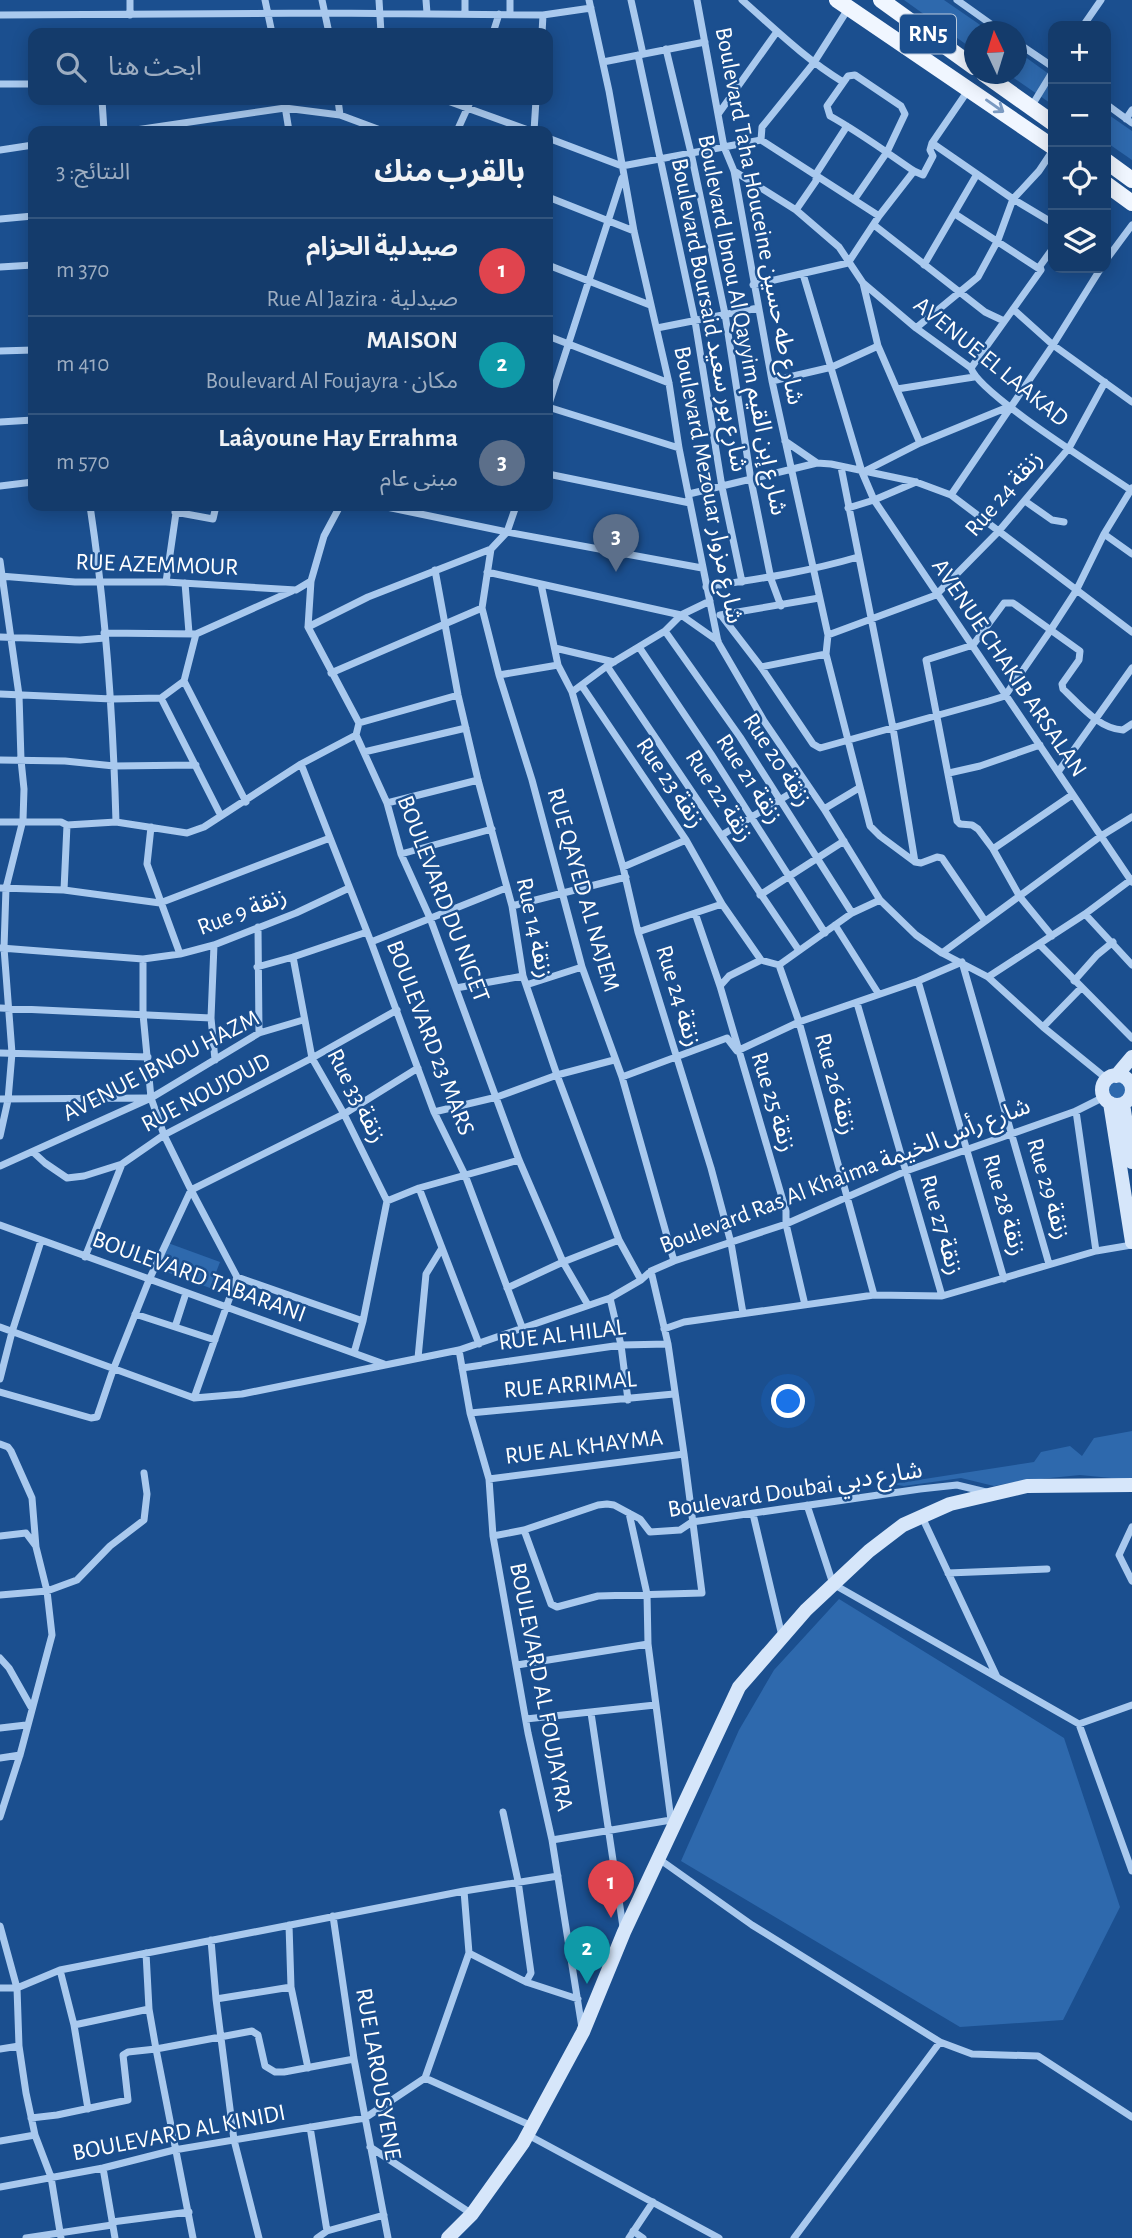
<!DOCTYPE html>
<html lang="ar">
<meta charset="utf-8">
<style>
:root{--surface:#143b6b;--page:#214673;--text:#f1f3f6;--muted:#9dadc1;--line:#33557e;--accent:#ffd166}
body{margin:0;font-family:"Alegreya Sans","Noto Sans Arabic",sans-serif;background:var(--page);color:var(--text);direction:rtl}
.controls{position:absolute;right:21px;top:21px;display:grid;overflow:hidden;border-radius:14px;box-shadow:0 4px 18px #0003}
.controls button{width:63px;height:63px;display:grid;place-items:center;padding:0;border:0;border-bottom:2px solid var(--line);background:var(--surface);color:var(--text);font:35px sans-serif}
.compass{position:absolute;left:964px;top:21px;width:63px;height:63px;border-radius:50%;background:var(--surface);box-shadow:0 4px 18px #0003;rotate:356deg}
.you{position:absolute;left:789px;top:1402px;width:24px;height:24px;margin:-18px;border:5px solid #fff;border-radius:50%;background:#1a73e8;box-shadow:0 0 0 10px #1a73e833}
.badge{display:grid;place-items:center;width:46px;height:46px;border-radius:50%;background:var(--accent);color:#fff;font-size:23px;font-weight:700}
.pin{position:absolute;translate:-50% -58px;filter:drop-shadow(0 2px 4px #0008)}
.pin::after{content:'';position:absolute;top:37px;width:24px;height:21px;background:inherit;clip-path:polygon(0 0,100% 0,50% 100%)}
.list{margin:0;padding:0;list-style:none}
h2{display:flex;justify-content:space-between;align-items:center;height:91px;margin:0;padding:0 28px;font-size:30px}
h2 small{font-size:23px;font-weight:400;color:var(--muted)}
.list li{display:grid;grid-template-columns:46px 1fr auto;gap:21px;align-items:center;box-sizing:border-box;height:98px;padding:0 28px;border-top:2px solid var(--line)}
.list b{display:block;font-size:26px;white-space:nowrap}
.list p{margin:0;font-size:23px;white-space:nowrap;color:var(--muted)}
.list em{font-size:23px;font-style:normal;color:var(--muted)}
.icon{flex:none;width:38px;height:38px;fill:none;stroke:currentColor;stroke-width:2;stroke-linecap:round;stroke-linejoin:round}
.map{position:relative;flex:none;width:1132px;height:2238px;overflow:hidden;direction:ltr}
.search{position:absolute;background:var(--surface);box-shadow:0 4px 18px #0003;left:28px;top:28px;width:525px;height:77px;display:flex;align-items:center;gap:18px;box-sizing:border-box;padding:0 24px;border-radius:14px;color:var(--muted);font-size:26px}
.panel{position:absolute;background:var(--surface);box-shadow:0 4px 18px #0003;left:28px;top:126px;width:525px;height:385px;border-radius:14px;direction:rtl}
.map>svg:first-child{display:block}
.green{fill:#2e69ad}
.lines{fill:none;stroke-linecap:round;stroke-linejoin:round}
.minor{stroke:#a9c9ee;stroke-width:7}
.secondary{stroke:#d6e6fa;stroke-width:14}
.primary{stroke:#f0f6ff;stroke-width:16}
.oneway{stroke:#7b9ac1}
.labels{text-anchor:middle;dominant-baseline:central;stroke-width:5;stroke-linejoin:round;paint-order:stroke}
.shield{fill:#1b4f8f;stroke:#bbcadd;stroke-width:2}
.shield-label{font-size:23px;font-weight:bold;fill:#fff}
.street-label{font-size:24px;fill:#fff;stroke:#1b4f8f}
</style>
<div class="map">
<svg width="1132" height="2238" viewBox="0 0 1132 2238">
<rect width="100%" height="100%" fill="#1b4f8f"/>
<path class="green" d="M 904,0 L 944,0 L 989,31 L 974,32 L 974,50 Z
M 1017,51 L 1053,77 L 1053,105 L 1008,74 L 1016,74 Z
M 1106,113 L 1132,131 L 1132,160 L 1106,142 Z
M1108 1090a10 10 0 1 1 20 0a10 10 0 1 1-20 0Z
M 168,1243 L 220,1262 L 210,1288 L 158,1269 Z
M 1132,1431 L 1132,1480 L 1080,1475 L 1020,1481 L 994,1486 L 961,1478 L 904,1486 L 892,1484 L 1034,1462 L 1041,1452 L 1070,1446 L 1082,1456 L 1094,1438 Z
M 839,1599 L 1064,1738 L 1120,1907 L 1063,2020 L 960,2027 L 681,1861 L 739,1730 L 774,1670 Z"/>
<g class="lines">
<path class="minor" d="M 130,0 L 130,15
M 265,0 L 272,33
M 322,0 L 329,33
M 379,0 L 381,33
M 426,0 L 427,13
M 465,0 L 465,14
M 510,0 L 510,14
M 589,0 L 609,91 L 634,231 L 669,383 L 679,448 L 718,642 L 764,721 L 824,809 L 880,900 L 916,935 L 942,953 L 988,977 L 1043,1027 L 1107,1079
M 631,0 L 643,54
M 697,0 L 724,147 L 734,171 L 772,381 L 828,635 L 826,654 L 870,826 L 880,836 L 915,862 L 921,863 L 937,857 L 942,858 L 985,921
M 742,0 C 776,30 804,58 843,82
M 957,0 L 1002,32
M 0,15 L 325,13 L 543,15 L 591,8
M 1083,26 L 1101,0
M 493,33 L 499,14
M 542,33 L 543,15
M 1016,42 L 1053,67
M 666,49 L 691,153 L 725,314 L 751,480 L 771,579 L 781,606
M 638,55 L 695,321 L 722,487 L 742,582
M 603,62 L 705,42
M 0,84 L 33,84
M 102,100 L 104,131
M 284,100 L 289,131
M 338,100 L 340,115
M 445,100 L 531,131
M 1106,104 L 1132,123
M 1031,107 L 1053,71
M 719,113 L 776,33
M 1126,119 L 1132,110
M 129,131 L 285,108 L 340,115 L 383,131
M 457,131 L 471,100
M 534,131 L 536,100
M 548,138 L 622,166 L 761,140 L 879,216
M 761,140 L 762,127 L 813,64 L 848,9
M 932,143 L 1013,199 L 1053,223
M 0,150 L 33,145
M 734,171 L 796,210 L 839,247 L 863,283 L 878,346 L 920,443
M 548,197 L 634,231
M 854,200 L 887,152 L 905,114 L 901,106 L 855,75 L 848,76 L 827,106 L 830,116 C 859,132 886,152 914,171
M 796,210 L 816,181 L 816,174 L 847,126
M 955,214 L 1041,270
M 0,219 L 33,216
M 874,225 L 985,312 L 1004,321
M 1106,260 L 1132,225
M 548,265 L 650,305
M 924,265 L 977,174
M 0,267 L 33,265
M 803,274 L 862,472 L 874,500 L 1132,882
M 863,283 L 916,328 L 971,368 C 979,394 1103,471 1132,491
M 753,285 L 848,263 L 879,216 L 914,171 L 923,175 L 933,156 L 930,150 L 932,143 L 969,89
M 1013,309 L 1053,345 L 1132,402
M 657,328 L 758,308
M 916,328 L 978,277 L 998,240 L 1013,199 L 1039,171 L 1053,150
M 548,336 L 669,383
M 0,351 L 33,350
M 971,368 L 1041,270 L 1040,266 L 1053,248
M 772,381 L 832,367 L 878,346
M 897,389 L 974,377
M 548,407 L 622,178
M 548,407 L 679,448
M 0,422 L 33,420
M 785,441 L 817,463
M 841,467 L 893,728 L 915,862
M 863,472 L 920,443 L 1008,407
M 548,474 L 690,503
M 0,486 L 33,482
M 689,494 L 817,463 L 831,464 L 916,482 L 951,495 L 1132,632
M 951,495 L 1053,345 L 1101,268
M 1025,501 L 1052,520 L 1064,522
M 90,506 C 106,611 113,716 116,822
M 340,506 L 324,536 L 311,581 L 308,627 L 359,723 L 356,735 L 387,803 L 401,854 L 430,918 L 519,1160 L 563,1262 L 588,1305
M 382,506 L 507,532 L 702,568
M 516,506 L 507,532 L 491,549 L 482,608 L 499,675 L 532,780 L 582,967 L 622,1077 L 674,1261
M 848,508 L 874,500 L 916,482
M 175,512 L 213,519 L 216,506
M 1104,534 L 1132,554
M 0,561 L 19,695 L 21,760 L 24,789 L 23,820 L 6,888 L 4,948 L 12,1053 L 8,1100 L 0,1136
M 435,570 L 458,695 L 478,780 L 512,906 L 523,976 L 557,1075 L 619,1240 L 641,1280
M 487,572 L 681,615 L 718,641
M 0,576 L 75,582 L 166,582 L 296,590 L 311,581
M 166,582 L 177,506
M 185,583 L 189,633
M 541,584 L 558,665 L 572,692 L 623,867 L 638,932 L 711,1168 L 731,1243 L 743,1313
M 706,587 C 758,579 807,572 858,557
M 720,615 L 819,598
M 721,615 L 761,667 L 813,744 L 820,748 L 989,701 L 1005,696 L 1050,631 L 1076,591 L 1104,534 L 1132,488
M 308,627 L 368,597 L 491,549
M 665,631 L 740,737 L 852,913
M 104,633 L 196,634 L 292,591
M 828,635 L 936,595 L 998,532 L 1069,448 L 1105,382
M 0,637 L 80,640 L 105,638
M 639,647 L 711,754 L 825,933
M 555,648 L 614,662
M 607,666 L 798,949
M 761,667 L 826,654
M 331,673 L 482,608
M 499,675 L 558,665
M 184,681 L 246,802
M 582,686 L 686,840 L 722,904
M 572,692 L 607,666 L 665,631 L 681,615 L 710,601
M 0,694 L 112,699 L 161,698
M 161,698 L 221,816
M 161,698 L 184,681 L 196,634
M 359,723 L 458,695
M 364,752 L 466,728
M 0,760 L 65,761 L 114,766 L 196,765
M 301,764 L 371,942 L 434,1112 L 465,1175 L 522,1327
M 1058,772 L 1132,668
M 949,773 L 980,766 L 1040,745
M 387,803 L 478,780
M 824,809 L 859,788
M 0,822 L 61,822 L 67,825 L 116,822 L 187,833 L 204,827 L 301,764 L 356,735
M 151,827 L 147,864 L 180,954
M 722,835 L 806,784
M 993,849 L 1072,795
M 401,854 L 492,829
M 623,867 L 686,840
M 0,888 L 64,890 L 160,903 L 330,838
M 64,890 L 67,825
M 760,895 L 844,841
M 512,906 L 626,877
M 695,913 L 720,986 L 786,1211 L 786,1224 L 805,1305
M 1085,914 L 1132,965
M 835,925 L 878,993
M 258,927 L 259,1033
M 367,932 L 293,957 L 312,1058 L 344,1114 L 387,1201
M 638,932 L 722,904 L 761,960
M 1052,936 L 1020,897 L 993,849 L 978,829 L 972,825 L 960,824 L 957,821 L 926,660 L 973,645 L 1004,603 L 1013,603 L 1080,651 L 1079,660 L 1062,684 L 1063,689 C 1080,705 1099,729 1123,730 L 1132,724
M 371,942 L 506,888
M 1039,944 L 1132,1038
M 214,945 L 211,1018 L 215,1060
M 1,948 L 143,959 L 180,954 L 214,945 L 296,913 L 349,888
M 942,953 L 1101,836 L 1132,817
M 143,959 L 143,1014 L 151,1098 L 164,1135 L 191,1190 L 237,1277 L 363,1321
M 779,965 L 799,1022 L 874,1295
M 257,967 L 293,957
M 988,977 L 1085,914 L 1132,879
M 918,981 L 1004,1279
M 1074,981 L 1097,955 L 1113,942
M 526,985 L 582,967
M 720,986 L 729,976 L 761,960 L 779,965 L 852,913 L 880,900
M 456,988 L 523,976
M 857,1003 L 942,1296
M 0,1008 L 211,1018
M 1043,1027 L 1081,988
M 0,1053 L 148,1057
M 622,1077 L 727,1038 L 737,1051 L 799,1022 L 918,981 L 962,962 L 1049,1264
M 0,1099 L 147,1098
M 1076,1111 L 1096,1251
M 434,1112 L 497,1097 L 557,1075 L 614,1060
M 33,1152 L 45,1163 L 67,1178 L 84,1176 L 122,1164 L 164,1135 L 312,1058 L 397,1010
M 0,1166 L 151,1098 L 259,1033 L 303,1020
M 419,1188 L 479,1344
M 387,1201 L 419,1188 L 519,1160
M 0,1225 L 384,1364
M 85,1257 L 122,1164
M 507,1288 L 563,1262 L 619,1240
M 610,1298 L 621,1345 L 628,1400
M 135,1314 L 215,1340
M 0,1327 L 194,1398 L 242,1394 L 459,1350 L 610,1298 L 641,1280 L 651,1271 L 674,1261 L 786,1224 L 906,1171 L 1076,1111 L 1104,1097
M 175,1327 L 186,1293
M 664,1329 L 684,1322 L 874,1295 L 942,1296 L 1096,1251 L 1132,1245
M 459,1350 L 470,1413 L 489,1479 L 493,1536 L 528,1733 L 552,1840 L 582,2028
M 354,1353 L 363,1321 L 387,1201
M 418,1358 L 426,1274 L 442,1248
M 462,1368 L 621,1345 L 668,1344
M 0,1379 L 12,1332 L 41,1241
M 0,1392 L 91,1418 L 97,1417 L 113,1370 L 149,1280 L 191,1190 L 344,1114 L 418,1068
M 194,1398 L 237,1277
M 470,1413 L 674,1394
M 0,1444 L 8,1447 L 11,1451 L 32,1498 L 36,1547 L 47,1591 L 52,1635 L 20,1755 L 0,1817
M 489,1479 L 684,1454
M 807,1505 L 833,1584 L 1079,1724 L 1132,1871
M 629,1513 L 647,1594 L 648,1644 L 671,1820 L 674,1820
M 753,1514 L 782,1636
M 922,1517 L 997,1677
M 1132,1527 L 1119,1555 L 1132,1581
M 524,1530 L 551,1604 L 557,1607 L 598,1596 L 702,1593 L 684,1454 L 668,1344 L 651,1271
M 0,1536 L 26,1533 L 35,1545
M 493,1536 L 524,1530 L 598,1505 L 607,1504 L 614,1505 L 640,1519 L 650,1532 L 680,1530 L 692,1522 L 920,1489 L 957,1485 L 986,1492
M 948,1573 L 1047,1569
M 0,1595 L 47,1591 L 77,1580 L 110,1546 L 144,1520 L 147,1494 L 144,1473
M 0,1658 L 9,1668 L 31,1707
M 517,1665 L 648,1644
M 591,1713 L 623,1927
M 526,1719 L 655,1705
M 1079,1724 L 1132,1705
M 0,1728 L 26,1725
M 0,1758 L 20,1755
M 503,1812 L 518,1881 L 531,1973 L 526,1982
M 552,1840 L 671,1820
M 659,1859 L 752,1925 L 940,2042 L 972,2054 L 1038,2056 L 1132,2117
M 464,1891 L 469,1953 L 526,1982 L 578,1999
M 333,1916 L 354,2059 L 388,2238
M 289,1925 L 291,1987 L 308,2068
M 0,1926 L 17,1988 L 19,2046 L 26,2093 L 35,2135 L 51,2177 L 61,2238
M 211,1940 L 216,1999 L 234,2140 L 259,2238
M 146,1953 L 149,2009 L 156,2049 L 193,2238
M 60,1970 L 74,2025 L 88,2109
M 0,1988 L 17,1988 L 60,1970 L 464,1891 L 558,1876
M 216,1999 L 291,1987
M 74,2025 L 149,2009
M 0,2049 L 19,2046
M 425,2078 L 532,2126
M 31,2118 L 57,2115 L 128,2100 L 123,2055 L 128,2052 L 156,2049 L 252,2031 L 258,2035 L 265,2066 L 275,2072 L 284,2072 L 354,2059
M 310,2127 L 327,2231
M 528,2135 L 719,2238
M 0,2141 L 35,2135
M 370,2147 L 472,2214
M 103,2168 L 115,2238
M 0,2187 L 103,2168 L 174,2150 L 365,2118 L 425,2078 L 469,1953
M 112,2222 L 189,2212
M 633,2231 L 643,2238
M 26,2238 L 112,2225
M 317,2238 L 327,2231 L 384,2215
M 629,2238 L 653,2202
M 794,2238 L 940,2042"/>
<path class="secondary" d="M1102 1090a15 15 0 1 1 30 0a15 15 0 1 1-30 0Z
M 1116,1076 L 1132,1057
M 1110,1103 L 1132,1242
M 1123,1104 L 1132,1162
M 448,2238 L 472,2214 L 523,2143 L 583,2032 L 624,1932 L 739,1687 L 806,1610 L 869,1551 L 903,1525 L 950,1504 L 1027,1486 L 1132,1485"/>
<path class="primary" d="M 837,0 L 1053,147
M 881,0 L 974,67
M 984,74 L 1053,123
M 1106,161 L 1132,180
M 1106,184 L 1132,203"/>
</g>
<defs><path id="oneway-shaft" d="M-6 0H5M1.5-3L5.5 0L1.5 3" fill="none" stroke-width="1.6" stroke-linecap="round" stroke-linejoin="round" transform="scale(1.75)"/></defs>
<use class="oneway" href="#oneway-shaft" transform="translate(995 106) rotate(35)"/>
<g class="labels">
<rect class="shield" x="900" y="14.5" width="56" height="39" rx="5"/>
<g class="shield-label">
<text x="928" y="34">RN5</text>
</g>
<g class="street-label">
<text transform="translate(759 216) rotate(79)">Boulevard Taha Houceine شارع طه حسين</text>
<text transform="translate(709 315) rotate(79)">Boulevard Boursaid شارع بور سعيد</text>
<text transform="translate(742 325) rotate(79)">Boulevard Ibnou Al Qayyim شارع إبن القيم</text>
<text transform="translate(991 362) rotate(39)">AVENUE EL LAAKAD</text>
<text transform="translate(708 485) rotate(79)">Boulevard Mezouar شارع مزوار</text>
<text transform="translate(1004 494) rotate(-49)">Rue 24 زنقة</text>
<text transform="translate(157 565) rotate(2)">RUE AZEMMOUR</text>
<text transform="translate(1009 668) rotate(56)">AVENUE CHAKIB ARSALAN</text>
<text transform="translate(777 760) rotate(57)">Rue 20 زنقة</text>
<text transform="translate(749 779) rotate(57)">Rue 21 زنقة</text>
<text transform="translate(670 783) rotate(56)">Rue 23 زنقة</text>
<text transform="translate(719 796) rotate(57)">Rue 22 زنقة</text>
<text transform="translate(583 890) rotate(74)">RUE QAYED AL NAJEM</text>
<text transform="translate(443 899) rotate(69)">BOULEVARD DU NIGET</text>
<text transform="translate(242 912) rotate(-21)">Rue 9 زنقة</text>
<text transform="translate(534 928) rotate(78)">Rue 14 زنقة</text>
<text transform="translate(678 996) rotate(73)">Rue 24 زنقة</text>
<text transform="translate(430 1038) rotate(69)">BOULEVARD 23 MARS</text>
<text transform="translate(161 1066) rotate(-27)">AVENUE IBNOU HAZM</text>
<text transform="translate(835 1084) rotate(75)">Rue 26 زنقة</text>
<text transform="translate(206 1093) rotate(-28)">RUE NOUJOUD</text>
<text transform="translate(356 1096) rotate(63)">Rue 33 زنقة</text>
<text transform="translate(773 1102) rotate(73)">Rue 25 زنقة</text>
<text transform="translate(845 1176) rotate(-21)">Boulevard Ras Al Khaima شارع رأس الخيمة</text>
<text transform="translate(1048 1189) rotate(74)">Rue 29 زنقة</text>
<text transform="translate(1004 1205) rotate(74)">Rue 28 زنقة</text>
<text transform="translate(941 1225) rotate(74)">Rue 27 زنقة</text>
<text transform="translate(199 1277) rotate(20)">BOULEVARD TABARANI</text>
<text transform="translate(562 1335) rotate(-7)">RUE AL HILAL</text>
<text transform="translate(570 1385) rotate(-5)">RUE ARRIMAL</text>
<text transform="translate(584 1447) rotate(-7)">RUE AL KHAYMA</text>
<text transform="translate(795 1490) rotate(-9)">Boulevard Doubai شارع دبي</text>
<text transform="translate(541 1687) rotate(79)">BOULEVARD AL FOUJAYRA</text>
<text transform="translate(378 2074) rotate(80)">RUE LAROUSYENE</text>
<text transform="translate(179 2133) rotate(-11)">BOULEVARD AL KINIDI</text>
</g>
</g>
</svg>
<div class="controls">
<button>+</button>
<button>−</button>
<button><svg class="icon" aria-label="locate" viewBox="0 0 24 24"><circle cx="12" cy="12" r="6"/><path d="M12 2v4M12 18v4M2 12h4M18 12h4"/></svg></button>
<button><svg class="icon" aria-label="layers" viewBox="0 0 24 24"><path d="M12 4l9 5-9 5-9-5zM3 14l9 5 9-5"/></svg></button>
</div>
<svg class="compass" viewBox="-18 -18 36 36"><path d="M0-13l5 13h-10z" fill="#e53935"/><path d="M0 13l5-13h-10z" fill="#9dadc1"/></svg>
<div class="you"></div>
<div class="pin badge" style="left:611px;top:1918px;background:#e0444e">1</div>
<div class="pin badge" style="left:587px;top:1984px;background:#0f9aa8">2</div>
<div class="pin badge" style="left:616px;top:572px;background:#5c6f8a">3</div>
<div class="search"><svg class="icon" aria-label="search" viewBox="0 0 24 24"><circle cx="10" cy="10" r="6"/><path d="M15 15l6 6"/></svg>ابحث هنا</div>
<section class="panel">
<h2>بالقرب منك<small>النتائج: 3</small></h2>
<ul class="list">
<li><span class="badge" style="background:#e0444e">1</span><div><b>صيدلية الحزام</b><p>صيدلية · Rue Al Jazira</p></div><em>370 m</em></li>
<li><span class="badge" style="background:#0f9aa8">2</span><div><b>MAISON</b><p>مكان · Boulevard Al Foujayra</p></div><em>410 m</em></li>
<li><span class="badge" style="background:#5c6f8a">3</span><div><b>Laâyoune Hay Errahma</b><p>مبنى عام</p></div><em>570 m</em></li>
</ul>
</section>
</div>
